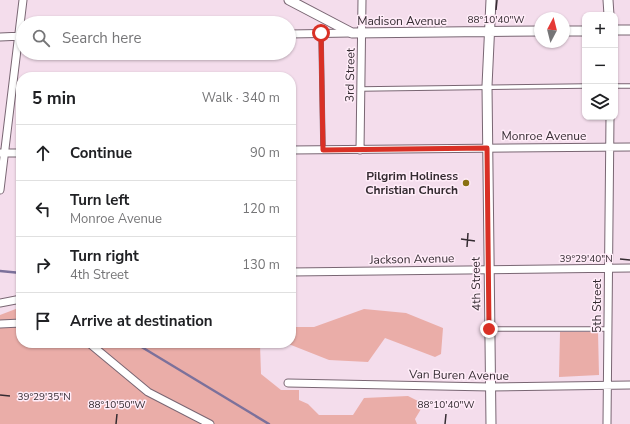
<!DOCTYPE html>
<meta charset="utf-8">
<style>
:root{--surface:#fff;--page:#f2f2f2;--text:#202124;--muted:#757577;--line:#e0e0e0}
body{margin:0;font-family:"Nunito Sans",sans-serif;background:var(--page);color:var(--text)}
.controls{position:absolute;right:12px;top:12px;display:grid;overflow:hidden;border-radius:8px;box-shadow:0 1px 3px #0004}
.controls button{width:36px;height:36px;display:grid;place-items:center;padding:0;border:0;border-bottom:1px solid var(--line);background:var(--surface);color:var(--text);font:20px sans-serif}
.compass{position:absolute;left:534px;top:12px;width:36px;height:36px;border-radius:50%;background:var(--surface);box-shadow:0 1px 3px #0004;rotate:7deg}
.stop{position:absolute;width:12px;height:12px;margin:-9px;border:3px solid #d93025;border-radius:50%;background:#fff}
.stop.end{background:#d93025;border-color:#fff;box-shadow:0 1px 4px #0008}
.list{margin:0;padding:0;list-style:none}
h2{display:flex;justify-content:space-between;align-items:center;height:52px;margin:0;padding:0 16px;font-size:17px}
h2 small{font-size:13px;font-weight:400;color:var(--muted)}
.list li{display:grid;grid-template-columns:26px 1fr auto;gap:12px;align-items:center;box-sizing:border-box;height:56px;padding:0 16px;border-top:1px solid var(--line)}
.list b{display:block;font-size:15px;white-space:nowrap}
.list p{margin:0;font-size:13px;white-space:nowrap;color:var(--muted)}
.list em{font-size:13px;font-style:normal;color:var(--muted)}
.icon{flex:none;width:22px;height:22px;fill:none;stroke:currentColor;stroke-width:2;stroke-linecap:round;stroke-linejoin:round}
.map{position:relative;flex:none;width:630px;height:424px;overflow:hidden}
.search{position:absolute;background:var(--surface);box-shadow:0 1px 3px #0004;left:16px;top:16px;width:280px;height:44px;display:flex;align-items:center;gap:10px;box-sizing:border-box;padding:0 14px;border-radius:22px;color:var(--muted);font-size:15px}
.panel{position:absolute;background:var(--surface);box-shadow:0 1px 3px #0004;left:16px;top:72px;width:280px;height:276px;border-radius:16px}
.map>svg:first-child{display:block}
.green{fill:#eaada8}
.lines{fill:none;stroke-linecap:round;stroke-linejoin:round}
.stream{stroke:#7c719b;stroke-width:2.5}
.service-casing{stroke:#796673;stroke-width:5.5}
.minor-casing{stroke:#796673;stroke-width:9}
.tertiary-casing{stroke:#796673;stroke-width:11}
.service{stroke:#fff;stroke-width:3.5}
.minor{stroke:#fff;stroke-width:7}
.tertiary{stroke:#fff;stroke-width:9}
.route{stroke:#d93025;stroke-width:5}
.ticks{fill:none;stroke:#352c32;stroke-width:1.5}
.poi-dot{fill:#897012;stroke:#ffecf8;stroke-width:1.5}
.labels{text-anchor:middle;dominant-baseline:central;stroke-width:3;stroke-linejoin:round;paint-order:stroke}
.street-label{font-size:12px;fill:#352c32;stroke:#ffecf8}
.poi-label{font-size:12px;font-weight:bold;fill:#352c32;stroke:#ffecf8;text-anchor:end}
.ticks-label{font-size:10px;text-anchor:middle;fill:#352c32;stroke:#ffecf8;stroke-width:3;stroke-linejoin:round;paint-order:stroke}
</style>
<div class="map">
<svg width="630" height="424" viewBox="0 0 630 424">
<rect width="100%" height="100%" fill="#f4ddec"/>
<path class="green" d="M 21,307 L 21,343 L 263,343 L 260,344 L 261,374 L 281,390 L 299,390 L 299,400 L 308,404 L 319,415 L 353,415 L 364,398 L 408,396 L 424,404 L 415,419 L 417,424 L 0,424 L 0,315 Z
M 364,309 L 406,313 L 443,328 L 441,354 L 435,357 L 385,338 L 368,362 L 329,360 L 286,343 L 291,343 L 291,327 L 314,327 Z
M 560,332 L 598,332 L 599,375 L 559,377 Z"/>
<g class="lines">
<path class="stream" d="M 0,271 L 21,273
M 135,343 L 269,424"/>
<g class="service-casing">
<path id="service" d="M 321,33 L 323,150
M 615,86 L 630,86
M 361,89 L 585,86
M 491,329 L 608,329"/>
</g>
<g class="minor-casing">
<path id="minor" d="M 289,34 L 351,33
M 0,37 L 23,36
M 291,150 L 630,147
M 360,150 L 362,0
M 1,153 L 21,153
M 0,190 L 23,0
M 291,272 L 630,268
M 0,303 L 21,299
M 0,324 L 21,323
M 89,343 L 148,392 L 210,424
M 288,383 L 490,387 L 630,385
M 607,424 L 610,117"/>
</g>
<g class="tertiary-casing">
<path id="tertiary" d="M 289,0 L 352,33 L 540,31
M 608,0 L 609,15
M 615,30 L 630,30
M 564,31 L 585,31
M 491,424 L 487,86 L 491,0"/>
</g>
<use href="#service" class="service"/>
<use href="#minor" class="minor"/>
<use href="#tertiary" class="tertiary"/>
</g>
<g class="lines">
<path class="route" d="M 321,33 L 323,150 L 487,148 L 489,329"/>
</g>
<path class="ticks" d="M 496,10 L 497,0M 461,239 L 475,241M 467,247 L 468,233M 620,259 L 630,260M 0,395 L 10,396M 116,424 L 117,414M 445,424 L 446,414"/>
<circle class="poi-dot" cx="466" cy="183" r="4"/>
<g class="labels">
<g class="street-label">
<text x="402" y="21">Madison Avenue</text>
<text transform="translate(350 75) rotate(-89)">3rd Street</text>
<text x="544" y="136">Monroe Avenue</text>
<text transform="translate(412 259) rotate(-1)">Jackson Avenue</text>
<text transform="translate(476 284) rotate(-91)">4th Street</text>
<text transform="translate(597 306) rotate(-90)">5th Street</text>
<text transform="translate(459 375) rotate(1)">Van Buren Avenue</text>
</g>
<g class="poi-label">
<text x="458" y="176">Pilgrim Holiness<tspan x="458" dy="14">Christian Church</tspan></text>
</g>
</g>
<g class="ticks-label">
<text x="496" y="23">88°10'40"W</text>
<text x="586" y="262">39°29'40"N</text>
<text x="44" y="400">39°29'35"N</text>
<text x="117" y="408">88°10'50"W</text>
<text x="446" y="408">88°10'40"W</text>
</g>
</svg>
<div class="controls">
<button>+</button>
<button>−</button>
<button><svg class="icon" aria-label="layers" viewBox="0 0 24 24"><path d="M12 4l9 5-9 5-9-5zM3 14l9 5 9-5"/></svg></button>
</div>
<svg class="compass" viewBox="-18 -18 36 36"><path d="M0-13l5 13h-10z" fill="#e53935"/><path d="M0 13l5-13h-10z" fill="#757577"/></svg>
<div class="stop" style="left:321px;top:33px"></div>
<div class="stop end" style="left:489px;top:329px"></div>
<div class="search"><svg class="icon" aria-label="search" viewBox="0 0 24 24"><circle cx="10" cy="10" r="6"/><path d="M15 15l6 6"/></svg>Search here</div>
<section class="panel">
<h2>5 min<small>Walk · 340 m</small></h2>
<ul class="list">
<li><svg class="icon" aria-label="ahead" viewBox="0 0 24 24"><path d="M12 20V5M6 11l6-6 6 6"/></svg><div><b>Continue</b></div><em>90 m</em></li>
<li><svg class="icon" aria-label="left" viewBox="0 0 24 24"><path d="M17 20v-9H6M10 6l-5 5 5 5"/></svg><div><b>Turn left</b><p>Monroe Avenue</p></div><em>120 m</em></li>
<li><svg class="icon" aria-label="right" viewBox="0 0 24 24"><path d="M7 20v-9h11M14 6l5 5-5 5"/></svg><div><b>Turn right</b><p>4th Street</p></div><em>130 m</em></li>
<li><svg class="icon" aria-label="arrive" viewBox="0 0 24 24"><path d="M6 21V4h12l-3 4 3 4H6"/></svg><div><b>Arrive at destination</b></div></li>
</ul>
</section>
</div>
